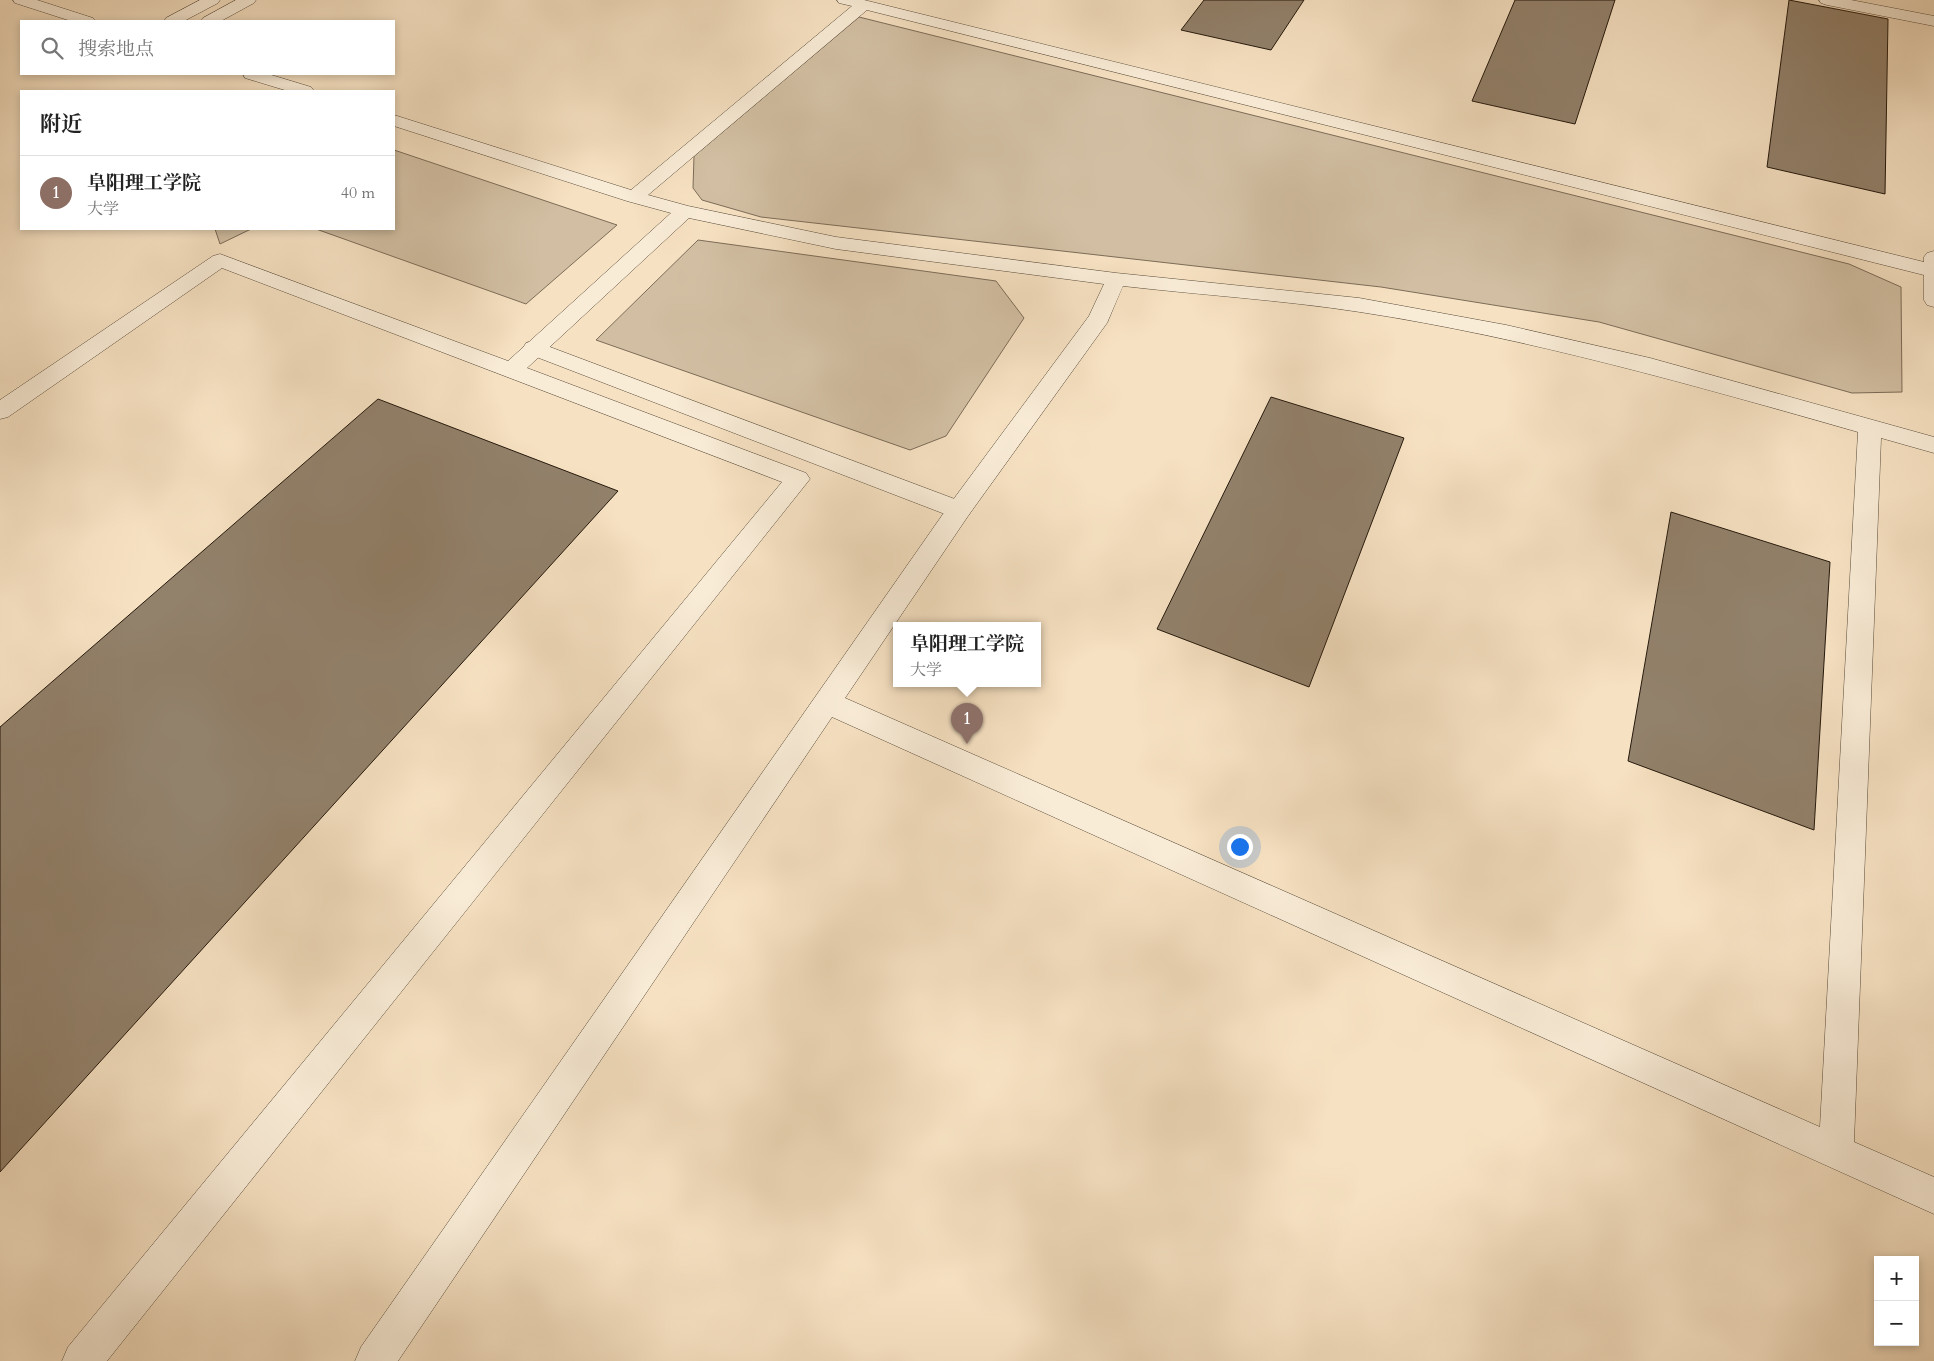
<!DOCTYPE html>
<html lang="zh">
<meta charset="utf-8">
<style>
:root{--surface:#fff;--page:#f6f6f6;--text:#222;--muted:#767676;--line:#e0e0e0;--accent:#db2777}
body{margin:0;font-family:Cardo,"Noto Serif SC",serif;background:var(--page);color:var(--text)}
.controls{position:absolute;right:15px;bottom:15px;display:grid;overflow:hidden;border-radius:0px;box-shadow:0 2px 8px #0003}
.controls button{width:45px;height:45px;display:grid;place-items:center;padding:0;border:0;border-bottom:1px solid var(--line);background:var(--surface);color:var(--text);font:25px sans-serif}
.you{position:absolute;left:1239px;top:846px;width:18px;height:18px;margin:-12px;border:4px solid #fff;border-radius:50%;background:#1a73e8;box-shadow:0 0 0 8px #1a73e833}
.badge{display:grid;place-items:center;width:32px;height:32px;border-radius:50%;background:var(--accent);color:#fff;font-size:16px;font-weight:700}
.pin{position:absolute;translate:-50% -41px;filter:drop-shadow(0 1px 2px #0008)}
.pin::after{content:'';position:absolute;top:26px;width:18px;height:15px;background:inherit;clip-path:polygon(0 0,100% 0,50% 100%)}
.popup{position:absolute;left:893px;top:622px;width:148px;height:65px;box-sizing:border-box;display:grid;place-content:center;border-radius:0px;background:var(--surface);filter:drop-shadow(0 1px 4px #0005);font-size:16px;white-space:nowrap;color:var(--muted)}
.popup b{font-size:19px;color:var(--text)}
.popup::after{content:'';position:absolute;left:50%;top:100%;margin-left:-10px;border:10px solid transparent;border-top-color:var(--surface)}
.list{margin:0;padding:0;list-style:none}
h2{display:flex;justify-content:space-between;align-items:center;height:65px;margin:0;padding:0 20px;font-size:21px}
h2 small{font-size:16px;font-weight:400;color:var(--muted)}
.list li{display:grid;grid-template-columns:32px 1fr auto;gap:15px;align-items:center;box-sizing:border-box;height:75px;padding:0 20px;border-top:1px solid var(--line)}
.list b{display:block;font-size:19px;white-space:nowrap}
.list p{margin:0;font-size:16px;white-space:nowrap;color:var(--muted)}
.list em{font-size:16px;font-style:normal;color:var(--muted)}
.icon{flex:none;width:28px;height:28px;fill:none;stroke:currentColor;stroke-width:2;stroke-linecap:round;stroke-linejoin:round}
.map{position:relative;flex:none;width:1934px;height:1361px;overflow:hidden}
.search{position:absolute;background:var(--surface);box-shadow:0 2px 8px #0003;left:20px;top:20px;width:375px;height:55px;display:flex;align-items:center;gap:12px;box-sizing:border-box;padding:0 18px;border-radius:0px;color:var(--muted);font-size:19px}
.panel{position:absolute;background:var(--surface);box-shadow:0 2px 8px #0003;left:20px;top:90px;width:375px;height:140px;border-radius:0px}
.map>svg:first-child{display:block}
.green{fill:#d2bfa3;stroke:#7c6c58}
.building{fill:#92816b;stroke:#25190d}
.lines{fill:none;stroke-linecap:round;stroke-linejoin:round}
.lane-casing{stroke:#594b3a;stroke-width:1}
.street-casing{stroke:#594b3a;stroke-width:1}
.lane{fill:#f9ecd7;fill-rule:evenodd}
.street{fill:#f9ecd7;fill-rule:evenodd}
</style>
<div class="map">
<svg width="1934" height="1361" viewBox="0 0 1934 1361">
<rect width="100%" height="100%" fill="#f6e1c2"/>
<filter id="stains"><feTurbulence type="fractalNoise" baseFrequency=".004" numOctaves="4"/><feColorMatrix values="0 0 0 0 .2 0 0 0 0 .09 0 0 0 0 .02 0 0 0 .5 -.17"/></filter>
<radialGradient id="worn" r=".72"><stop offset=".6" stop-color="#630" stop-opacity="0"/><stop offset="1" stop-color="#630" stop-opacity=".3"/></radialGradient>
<path class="green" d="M 859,17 L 1849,264 L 1901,287 L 1902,392 L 1852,393 L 1599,322 L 1381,287 L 761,217 L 702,200 L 693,188 L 694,156 Z
M 394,150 L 617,225 L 526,304 L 316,229 L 394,229 Z
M 215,229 L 251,229 L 220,244 Z
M 698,240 L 996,281 L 1024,318 L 946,436 L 910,450 L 596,340 Z"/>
<path class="building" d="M 1204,0 L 1304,0 L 1271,50 L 1181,30 Z
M 1515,0 L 1615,0 L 1575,124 L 1472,101 Z
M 1789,0 L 1888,19 L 1885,194 L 1767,167 Z
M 1271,397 L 1404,438 L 1309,687 L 1157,629 Z
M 378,399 L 618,491 L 0,1172 L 0,727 Z
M 1671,512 L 1830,562 L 1814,830 L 1628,761 Z"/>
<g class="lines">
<g class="lane-casing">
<path id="lane" d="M 534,341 L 968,504 L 971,510 L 968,516 L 959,519 L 950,516 L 526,353 L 523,348 L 526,343 Z"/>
</g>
<g class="street-casing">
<path id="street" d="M 13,0 L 37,0 L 93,18 L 95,21 L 71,21 L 15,3 Z
M 200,0 L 220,0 L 218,3 L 184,21 L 164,21 L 166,18 Z
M 236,0 L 256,0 L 254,3 L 221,21 L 201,21 L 203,18 Z
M 837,0 L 864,0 L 1924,262 L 1924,257 L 1927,253 L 1934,251 L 1934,307 L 1927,305 L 1924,300 L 1924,275 L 867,10 L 648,195 L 688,206 L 836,237 L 1116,273 L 1359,298 L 1506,325 L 1650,358 L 1934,437 L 1934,453 L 1881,438 L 1854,1142 L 1934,1177 L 1934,1214 L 832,717 L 398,1361 L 355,1361 L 361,1347 L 950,504 L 1089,316 L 1104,284 L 836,249 L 689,218 L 527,368 L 806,473 L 810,479 L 107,1361 L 62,1361 L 68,1347 L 782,482 L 222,268 L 8,417 L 0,419 L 0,400 L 213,256 L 220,254 L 508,361 L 671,213 L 627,201 L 394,126 L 394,115 L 631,190 L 852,6 L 839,3 ZM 1123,286 C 1201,295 1282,300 1360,312 C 1529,338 1693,385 1858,432 L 1820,1127 L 845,698 L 968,516 L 1107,323 Z
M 1819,0 L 1851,0 L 1934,16 L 1934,26 L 1827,5 L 1821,3 Z
M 243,74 L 268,74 L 311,87 L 314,91 L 288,91 L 245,78 Z"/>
</g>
<use href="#lane" class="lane"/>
<use href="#street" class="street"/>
</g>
<rect width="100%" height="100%" filter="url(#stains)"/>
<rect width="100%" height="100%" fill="url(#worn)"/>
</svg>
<div class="controls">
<button>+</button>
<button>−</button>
</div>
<div class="you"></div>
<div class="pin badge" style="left:967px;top:744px;background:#8d6e63">1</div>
<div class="popup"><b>阜阳理工学院</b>大学</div>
<div class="search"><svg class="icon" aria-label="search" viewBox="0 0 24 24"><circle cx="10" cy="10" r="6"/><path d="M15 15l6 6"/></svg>搜索地点</div>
<section class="panel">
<h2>附近<small></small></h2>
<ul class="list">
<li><span class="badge" style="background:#8d6e63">1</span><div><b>阜阳理工学院</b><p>大学</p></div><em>40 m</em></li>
</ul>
</section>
</div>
